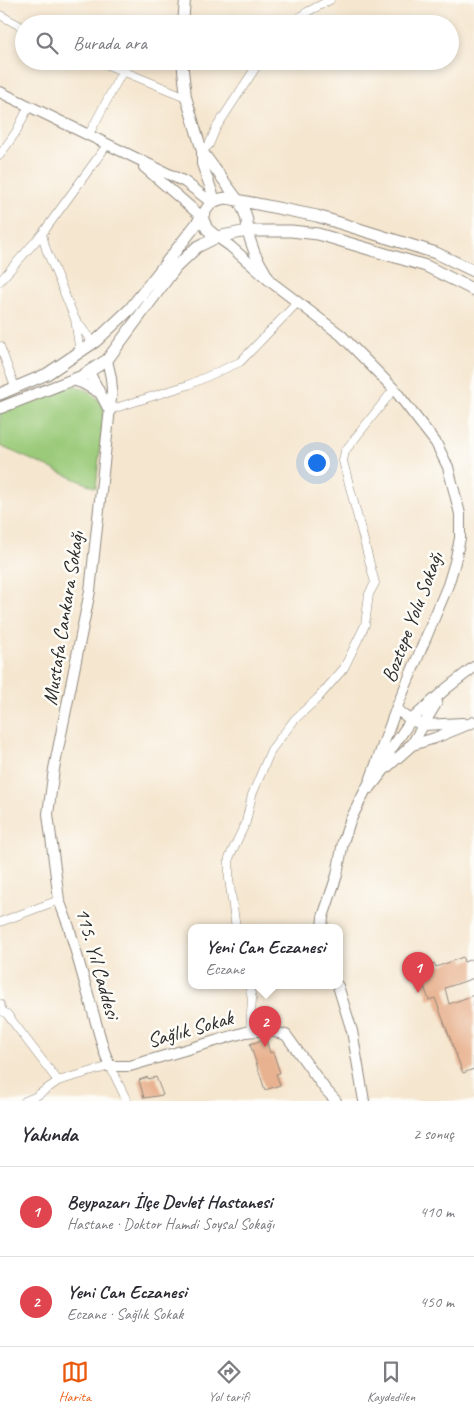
<!DOCTYPE html>
<html lang="tr">
<meta charset="utf-8">
<style>
:root{--surface:#fff;--page:#f7f7f7;--text:#2b2b33;--muted:#7c7c81;--line:#e1e1e2;--accent:#ea580c}
body{margin:0;font-family:Caveat,sans-serif;background:var(--page);color:var(--text)}
.you{position:absolute;left:316px;top:462px;width:18px;height:18px;margin:-12px;border:4px solid #fff;border-radius:50%;background:#1a73e8;box-shadow:0 0 0 8px #1a73e833}
.badge{display:grid;place-items:center;width:32px;height:32px;border-radius:50%;background:var(--accent);color:#fff;font-size:16px;font-weight:700}
.pin{position:absolute;translate:-50% -41px;filter:drop-shadow(0 1px 2px #0008)}
.pin::after{content:'';position:absolute;top:26px;width:18px;height:15px;background:inherit;clip-path:polygon(0 0,100% 0,50% 100%)}
.popup{position:absolute;left:188px;top:924px;width:155px;height:65px;box-sizing:border-box;display:grid;place-content:center;border-radius:10px;background:var(--surface);filter:drop-shadow(0 1px 4px #0005);font-size:16px;white-space:nowrap;color:var(--muted)}
.popup b{font-size:19px;color:var(--text)}
.popup::after{content:'';position:absolute;left:50%;top:100%;margin-left:-10px;border:10px solid transparent;border-top-color:var(--surface)}
.list{margin:0;padding:0;list-style:none}
h2{display:flex;justify-content:space-between;align-items:center;height:65px;margin:0;padding:0 20px;font-size:21px}
h2 small{font-size:16px;font-weight:400;color:var(--muted)}
.list li{display:grid;grid-template-columns:32px 1fr auto;gap:15px;align-items:center;box-sizing:border-box;height:90px;padding:0 20px;border-top:1px solid var(--line)}
.list b{display:block;font-size:19px;white-space:nowrap}
.list p{margin:0;font-size:16px;white-space:nowrap;color:var(--muted)}
.list em{font-size:16px;font-style:normal;color:var(--muted)}
.icon{flex:none;width:28px;height:28px;fill:none;stroke:currentColor;stroke-width:2;stroke-linecap:round;stroke-linejoin:round}
.map{position:relative;flex:none;width:474px;height:1101px;overflow:hidden}
.search{position:absolute;background:var(--surface);box-shadow:0 2px 8px #0003;left:15px;right:15px;top:15px;height:55px;display:flex;align-items:center;gap:12px;box-sizing:border-box;padding:0 18px;border-radius:28px;color:var(--muted);font-size:19px}
.sheet{height:245px;background:var(--surface)}
nav{display:flex;justify-content:space-around;align-items:center;box-sizing:border-box;height:70px;border-top:1px solid var(--line);background:var(--surface);font-size:14px;color:var(--muted)}
nav a{display:grid;justify-items:center;gap:2px}
nav .on{color:var(--accent)}
.map>svg:first-child{display:block}
.green{fill:#9bcb7a;stroke:#637b52}
.building{fill:#e8b290}
.lines{fill:none;stroke-linecap:round;stroke-linejoin:round}
.minor-casing{stroke:#90887d;stroke-width:9}
.tertiary-casing{stroke:#90887d;stroke-width:12}
.secondary-casing{stroke:#90887d;stroke-width:13}
.minor{stroke:#fff;stroke-width:8}
.tertiary{stroke:#fff;stroke-width:10}
.secondary{stroke:#fff;stroke-width:11}
.labels{text-anchor:middle;dominant-baseline:central;stroke-width:5;stroke-linejoin:round;paint-order:stroke}
.street-label{font-size:21px;fill:#2b2b2b;stroke:#fdfcf7}
</style>
<div class="map">
<svg width="474" height="1101" viewBox="0 0 474 1101">
<rect width="100%" height="100%" fill="#fdfcf7"/>
<filter id="ink" filterUnits="userSpaceOnUse"><feTurbulence type="fractalNoise" baseFrequency=".02" numOctaves="2"/><feDisplacementMap in="SourceGraphic" scale="10" xChannelSelector="R" yChannelSelector="G"/><feConvolveMatrix kernelMatrix="1 2 1 2 8 2 1 2 1" color-interpolation-filters="sRGB"/></filter>
<filter id="wash" filterUnits="userSpaceOnUse"><feTurbulence type="fractalNoise" baseFrequency=".0096" numOctaves="4" result="noise"/><feDisplacementMap in="SourceGraphic" scale="20" xChannelSelector="R" yChannelSelector="G"/><feGaussianBlur stdDeviation="1.12" result="paint"/><feColorMatrix in="noise" values="0 0 0 0 0 0 0 0 0 0 0 0 0 0 0 0 0 1.4 0 .05"/><feComposite in="paint" operator="in"/></filter>
<g filter="url(#wash)">
<rect width="100%" height="100%" fill="#f5e6cf"/>
<path class="green" d="M 73,385 C 86,388 99,397 104,409 L 96,488 L 0,446 L 0,412 Z"/>
<g id="blocks">
<path class="building" d="M 463,957 L 464,962 L 474,958 L 474,978 L 445,988 L 449,1004 L 474,995 L 474,1069 L 463,1073 L 435,998 L 429,1000 L 418,969 L 434,963 L 436,967 Z
M 266,1039 L 270,1053 L 273,1052 L 280,1073 L 276,1074 L 280,1085 L 265,1090 L 250,1044 Z
M 148,1077 L 148,1079 L 156,1077 L 163,1095 L 144,1098 L 139,1080 Z"/>
</g>
</g>
<g filter="url(#ink)">
<use href="#blocks" fill-opacity="0" stroke="#90887d" stroke-width="1"/>
<g class="lines">
<g class="minor-casing">
<path id="minor" d="M 0,15 L 24,28
M 291,24 L 307,12 L 330,0
M 98,61 L 186,97
M 88,136 L 122,72
M 202,151 L 209,145 L 216,128 L 260,61
M 0,155 L 16,132 L 29,106
M 42,234 L 46,249 L 75,319
M 0,281 L 42,234 L 107,145
M 0,346 L 15,387
M 80,353 L 75,319 L 93,343
M 109,410 L 188,385 L 240,362 L 298,302
M 0,922 L 59,900
M 236,928 L 229,879 L 229,858 L 246,822 L 252,795 L 271,750 L 295,719 L 318,698 L 344,668 L 365,625 L 369,594 L 375,583 L 343,461 L 345,451 L 394,389
M 249,986 L 252,998 L 250,1032
M 0,1004 L 2,1011 L 7,1014 L 58,1081
M 25,1101 L 35,1097 L 58,1081 L 110,1066 L 127,1101"/>
</g>
<g class="tertiary-casing">
<path id="tertiary" d="M 183,24 L 185,0
M 182,61 L 186,97 L 202,151
M 0,92 L 185,182 L 211,202
M 144,167 L 202,217
M 215,200 L 202,164 L 202,151 L 238,200
M 247,231 L 255,254 L 268,277
M 217,237 L 230,246 L 271,282 L 341,335 L 394,389 L 436,443 L 448,467 L 460,514 L 460,538 L 455,562 L 448,585 L 396,709 L 370,781 L 350,821 L 343,842 L 337,875 L 323,917 L 322,928
M 107,360 L 111,378 L 112,390 L 90,591 L 54,769 L 48,814 L 59,900 L 69,927 L 104,1051 L 110,1066 L 130,1066 L 246,1032 L 268,1030 L 286,1035 L 325,1089 L 336,1101
M 89,372 L 109,410
M 72,380 L 82,383 L 98,392
M 396,709 L 411,720 L 424,725 L 463,723
M 409,746 L 435,738 L 474,722
M 380,766 L 411,720 L 447,688 L 474,667
M 370,788 L 384,770 L 411,746 L 437,702
M 338,986 L 352,1031 L 364,1101"/>
</g>
<g class="secondary-casing">
<path id="secondary" d="M 238,200 C 244,209 249,220 247,231
M 202,217 L 207,229 L 217,237
M 0,394 L 47,374 L 96,341 L 130,309 L 202,217 C 208,205 213,199 227,198 L 317,216 L 436,253 L 474,271
M 0,408 L 82,376 L 107,360 L 176,267 L 197,247 L 217,237 L 247,231 L 291,231 L 318,234 L 426,266 L 474,290"/>
</g>
<use href="#minor" class="minor"/>
<use href="#tertiary" class="tertiary"/>
<use href="#secondary" class="secondary"/>
</g>
</g>
<g class="labels">
<g class="street-label">
<text transform="translate(412 617) rotate(-69)">Boztepe Yolu Sokağı</text>
<text transform="translate(63 618) rotate(-81)">Mustafa Cankara Sokağı</text>
<text transform="translate(98 963) rotate(74)">115. Yıl Caddesi</text>
<text transform="translate(190 1029) rotate(-16)">Sağlık Sokak</text>
</g>
</g>
</svg>
<div class="you"></div>
<div class="pin badge" style="left:418px;top:993px;background:#e0444e">1</div>
<div class="pin badge" style="left:265px;top:1047px;background:#e0444e">2</div>
<div class="popup"><b>Yeni Can Eczanesi</b>Eczane</div>
<div class="search"><svg class="icon" aria-label="search" viewBox="0 0 24 24"><circle cx="10" cy="10" r="6"/><path d="M15 15l6 6"/></svg>Burada ara</div>
</div>
<section class="sheet">
<h2>Yakında<small>2 sonuç</small></h2>
<ul class="list">
<li><span class="badge" style="background:#e0444e">1</span><div><b>Beypazarı İlçe Devlet Hastanesi</b><p>Hastane · Doktor Hamdi Soysal Sokağı</p></div><em>410 m</em></li>
<li><span class="badge" style="background:#e0444e">2</span><div><b>Yeni Can Eczanesi</b><p>Eczane · Sağlık Sokak</p></div><em>450 m</em></li>
</ul>
</section>
<nav>
<a class="on"><svg class="icon" aria-label="map" viewBox="0 0 24 24"><path d="M3 6l6-2 6 2 6-2v14l-6 2-6-2-6 2zM9 4v14M15 6v14"/></svg>Harita</a>
<a><svg class="icon" aria-label="directions" viewBox="0 0 24 24"><path d="M12 3l9 9-9 9-9-9zM9 14v-3h6M13 9l2 2-2 2"/></svg>Yol tarifi</a>
<a><svg class="icon" aria-label="saved" viewBox="0 0 24 24"><path d="M7 4h10v16l-5-4-5 4z"/></svg>Kaydedilen</a>
</nav>
